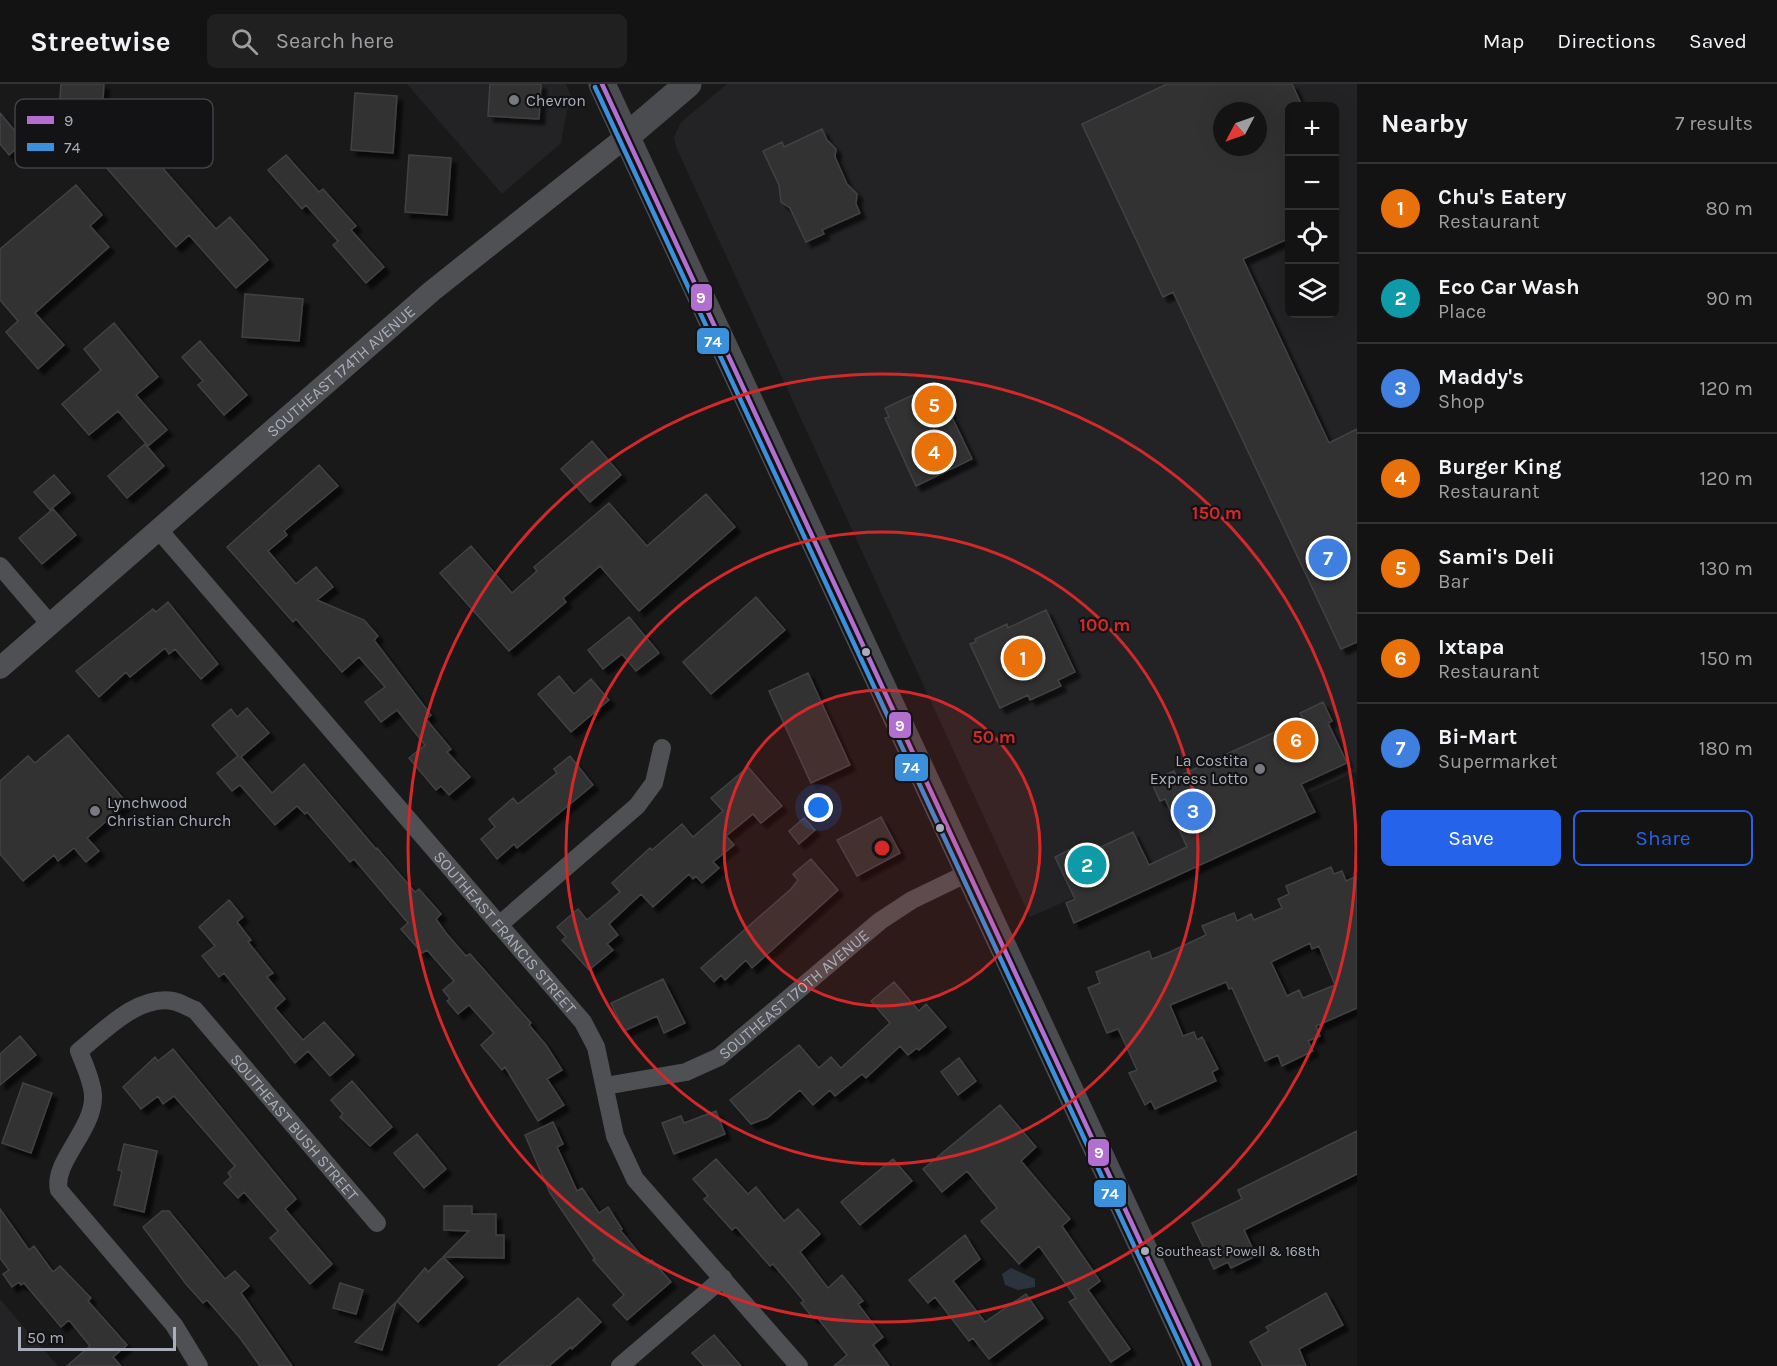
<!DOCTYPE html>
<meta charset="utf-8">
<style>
:root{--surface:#131313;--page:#202021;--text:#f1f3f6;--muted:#9d9ea0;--line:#323233;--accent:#2563eb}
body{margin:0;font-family:Karla,sans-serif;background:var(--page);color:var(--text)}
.controls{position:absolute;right:18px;top:18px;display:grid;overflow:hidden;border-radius:9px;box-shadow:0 6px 24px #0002}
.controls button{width:54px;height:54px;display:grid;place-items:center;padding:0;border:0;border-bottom:2px solid var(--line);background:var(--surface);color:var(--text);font:30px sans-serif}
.compass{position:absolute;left:1213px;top:18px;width:54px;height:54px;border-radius:50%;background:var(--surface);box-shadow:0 6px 24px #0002;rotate:229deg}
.scale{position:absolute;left:18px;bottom:15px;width:158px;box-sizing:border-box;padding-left:6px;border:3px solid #a9aeba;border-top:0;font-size:16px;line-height:21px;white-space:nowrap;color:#a9aeba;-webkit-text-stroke:4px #131315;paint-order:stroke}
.you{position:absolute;left:819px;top:724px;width:21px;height:21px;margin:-15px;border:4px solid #fff;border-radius:50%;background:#1a73e8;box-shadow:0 0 0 9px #1a73e833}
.badge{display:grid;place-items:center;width:39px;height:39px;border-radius:50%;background:var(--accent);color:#fff;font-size:20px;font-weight:700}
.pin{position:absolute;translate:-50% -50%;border:3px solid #fff;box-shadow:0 2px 6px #0006}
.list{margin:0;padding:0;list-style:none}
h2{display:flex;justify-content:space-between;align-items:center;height:78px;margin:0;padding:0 24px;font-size:26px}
h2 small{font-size:20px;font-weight:400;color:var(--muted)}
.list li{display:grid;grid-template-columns:39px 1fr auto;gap:18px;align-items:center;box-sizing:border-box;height:90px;padding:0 24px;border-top:2px solid var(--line)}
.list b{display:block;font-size:22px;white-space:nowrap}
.list p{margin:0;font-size:20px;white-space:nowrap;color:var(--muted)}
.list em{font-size:20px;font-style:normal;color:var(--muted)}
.actions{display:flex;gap:12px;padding:18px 24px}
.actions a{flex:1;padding:14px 0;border:2px solid var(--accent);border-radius:9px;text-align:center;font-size:21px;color:var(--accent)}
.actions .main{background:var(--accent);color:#fff}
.icon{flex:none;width:33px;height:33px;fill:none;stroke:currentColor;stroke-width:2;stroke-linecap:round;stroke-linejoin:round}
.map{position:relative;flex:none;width:1357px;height:1282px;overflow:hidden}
header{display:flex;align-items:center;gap:36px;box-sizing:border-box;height:84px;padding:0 30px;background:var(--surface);border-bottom:2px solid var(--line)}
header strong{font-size:28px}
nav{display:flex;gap:33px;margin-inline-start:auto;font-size:21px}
.search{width:420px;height:54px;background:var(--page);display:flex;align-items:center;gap:15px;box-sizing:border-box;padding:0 21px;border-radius:9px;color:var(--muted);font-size:22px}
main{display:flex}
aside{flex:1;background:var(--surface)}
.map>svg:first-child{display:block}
.built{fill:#232325;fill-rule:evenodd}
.water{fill:#2b333c}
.building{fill:#313131;stroke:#414245;stroke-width:1.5;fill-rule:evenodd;filter:url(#shadow)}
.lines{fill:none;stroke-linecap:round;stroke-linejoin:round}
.minor{stroke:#4e5053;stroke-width:18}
.tertiary{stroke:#4e5053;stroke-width:22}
.primary{stroke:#4a4c4f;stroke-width:27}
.bus-1-casing{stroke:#131315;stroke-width:9}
.bus-2-casing{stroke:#131315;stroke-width:9}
.bus-1{stroke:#b36fd0;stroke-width:4.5}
.bus-2{stroke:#3a90db;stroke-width:4.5}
.ring{fill:none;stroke:#d62828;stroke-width:3}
.poi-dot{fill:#777a82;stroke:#131315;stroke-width:2}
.bus-dot{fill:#a9aeba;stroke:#131315;stroke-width:2}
.labels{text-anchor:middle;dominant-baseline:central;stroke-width:4.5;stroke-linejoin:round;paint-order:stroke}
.bus-label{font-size:14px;fill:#a9aeba;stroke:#131315;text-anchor:start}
.poi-label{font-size:16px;fill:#a9aeba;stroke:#131315;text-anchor:start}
.street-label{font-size:16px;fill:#a9aeba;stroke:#131315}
.key{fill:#131315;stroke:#404247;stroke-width:1.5}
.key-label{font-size:16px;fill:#a9aeba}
.centre{fill:#d62828;stroke:#131315;stroke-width:3}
.ring-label{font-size:18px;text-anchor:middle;font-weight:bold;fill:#d62828;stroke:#131315;stroke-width:4.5;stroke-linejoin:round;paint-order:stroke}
.line-badge{stroke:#131315;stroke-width:2}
.badge-label{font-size:16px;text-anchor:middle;font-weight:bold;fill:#fff}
</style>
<header>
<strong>Streetwise</strong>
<div class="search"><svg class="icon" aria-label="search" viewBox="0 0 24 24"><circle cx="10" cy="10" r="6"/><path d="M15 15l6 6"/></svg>Search here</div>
<nav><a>Map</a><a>Directions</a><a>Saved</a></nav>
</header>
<main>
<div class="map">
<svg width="1357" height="1282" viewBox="0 0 1357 1282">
<defs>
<filter id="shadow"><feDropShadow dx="5.5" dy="5.5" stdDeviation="1.5" flood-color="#0009"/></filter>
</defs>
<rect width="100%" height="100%" fill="#191919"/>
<path class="built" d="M 407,0 L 566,0 L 574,18 L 567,26 L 561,59 L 502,110 Z
M 727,0 L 1357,0 L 1357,691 L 1355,688 L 1030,833 L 676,63 L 674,53 L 681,38 ZM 1290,22 L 1334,22 L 1334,230 L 1290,230 ZM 1222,27 L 1258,27 L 1258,63 L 1222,63 Z
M 0,1215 L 27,1247 L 58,1282 L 0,1282 Z"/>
<path class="water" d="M 1011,1184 L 1035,1195 L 1035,1203 L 1018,1206 L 1005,1201 L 1002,1190 Z"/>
<path class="building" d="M 61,0 L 104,0 L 101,45 L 58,41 Z
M 490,0 L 541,0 L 539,35 L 488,32 Z
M 1167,0 L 1292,0 L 1302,22 L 1290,22 L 1290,154 L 1243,175 L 1329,359 L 1357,345 L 1357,558 L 1341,565 L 1173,208 L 1163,213 L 1082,40 ZM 1222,27 L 1258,27 L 1258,63 L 1222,63 Z
M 355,9 L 397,12 L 393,69 L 351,66 Z
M 0,29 L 24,58 L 9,71 L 0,60 Z
M 125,41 L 216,145 L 230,133 L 268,176 L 236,204 L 189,151 L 176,163 L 97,73 L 97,66 Z
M 822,45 L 827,56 L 836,65 L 835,73 L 847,100 L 857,110 L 856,120 L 860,129 L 822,146 L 824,150 L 806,158 L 790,124 L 781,118 L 779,101 L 763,67 L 782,58 L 784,63 Z
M 286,71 L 319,108 L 323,105 L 356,142 L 351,146 L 384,183 L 366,199 L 333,161 L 338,157 L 306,121 L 302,125 L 268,86 Z
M 409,71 L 451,74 L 447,131 L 405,128 Z
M 76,101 L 102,131 L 90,142 L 109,163 L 35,229 L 64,261 L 38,285 L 6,248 L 18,237 L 0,216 L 0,165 Z
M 245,210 L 303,215 L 299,257 L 242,253 Z
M 114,239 L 158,293 L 136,311 L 167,346 L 148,362 L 118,327 L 89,351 L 62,320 L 101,286 L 84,265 Z
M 200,257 L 247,311 L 224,331 L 198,301 L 203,297 L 182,273 Z
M 936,300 L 972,375 L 916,402 L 885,334 L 889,333 L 885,324 Z
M 592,357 L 621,391 L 590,418 L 561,385 Z
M 145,360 L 164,382 L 127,414 L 108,392 Z
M 319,381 L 338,402 L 284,447 L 287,451 L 268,467 L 296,500 L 316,483 L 333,503 L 317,516 L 364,536 L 378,552 L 374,556 L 431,631 L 426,635 L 451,665 L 447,668 L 470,693 L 449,711 L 441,702 L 436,706 L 409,674 L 425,661 L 397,626 L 381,638 L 365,618 L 385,603 L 359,573 L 342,588 L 296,535 L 293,538 L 227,463 Z
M 54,391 L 70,409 L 50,426 L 34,408 Z
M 706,410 L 735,443 L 639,527 L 600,482 L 563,514 L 566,518 L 509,567 L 440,489 L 471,462 L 512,509 L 537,487 L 534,483 L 609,419 L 647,462 Z
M 53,425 L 76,451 L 42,480 L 19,454 Z
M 756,513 L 785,546 L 711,610 L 683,578 Z
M 168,518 L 218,580 L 201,595 L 175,565 L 169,570 L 165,564 L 130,593 L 126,588 L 99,613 L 76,587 L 153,525 L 156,528 Z
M 1046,526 L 1075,588 L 1058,596 L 1061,602 L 1030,616 L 1028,611 L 1000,624 L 970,560 L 976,558 L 975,555 L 1007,540 L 1008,544 Z
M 629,533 L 659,569 L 636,587 L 622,570 L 603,585 L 588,566 Z
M 808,589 L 850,681 L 811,699 L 769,607 Z
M 559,592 L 574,610 L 591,595 L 609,616 L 571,648 L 538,610 Z
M 1323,618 L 1332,637 L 1328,639 L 1347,679 L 1301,700 L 1315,728 L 1074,839 L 1066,819 L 1075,815 L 1055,773 L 1083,759 L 1088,769 L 1133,748 L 1149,781 L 1187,763 L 1165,715 L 1160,717 L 1151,697 L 1174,687 L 1177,693 L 1303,635 L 1300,629 Z
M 247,624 L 269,649 L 241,673 L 272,709 L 304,680 L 376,765 L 377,764 L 415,808 L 419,805 L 441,830 L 436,835 L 446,849 L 466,872 L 470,870 L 531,939 L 529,941 L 546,961 L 562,986 L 547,995 L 564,1021 L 538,1037 L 505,983 L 502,986 L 481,961 L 494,949 L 469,921 L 458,930 L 447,917 L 450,915 L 443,906 L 454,897 L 427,866 L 422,869 L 401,845 L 408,839 L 354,775 L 350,778 L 307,728 L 305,730 L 297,722 L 275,741 L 240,701 L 232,707 L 217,689 L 238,672 L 212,641 L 231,625 L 237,633 Z
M 68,651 L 127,719 L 87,754 L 99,767 L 86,778 L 74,764 L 58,777 L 54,771 L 23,797 L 0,770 L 0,697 L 28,672 L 35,679 Z
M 570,672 L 593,701 L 517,764 L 514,760 L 497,775 L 481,755 L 495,743 L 489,735 L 513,714 L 518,720 L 557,689 L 554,685 Z
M 748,683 L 782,722 L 761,739 L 753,730 L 726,752 L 734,761 L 713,778 L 719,784 L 702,799 L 696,792 L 693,795 L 689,790 L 653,823 L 641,810 L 609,840 L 618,851 L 607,860 L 613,866 L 589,886 L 562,856 L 566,853 L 557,843 L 578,825 L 587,836 L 620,808 L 612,799 L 650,764 L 652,766 L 682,740 L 693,753 L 723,727 L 711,714 Z
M 881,733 L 900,769 L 857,792 L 837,756 Z
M 804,734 L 815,746 L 799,760 L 789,747 Z
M 811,775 L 838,806 L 752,884 L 746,876 L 725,896 L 721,891 L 714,898 L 701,884 L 791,805 L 798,796 L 793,790 Z
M 1331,783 L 1334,790 L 1342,787 L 1346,797 L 1357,792 L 1357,924 L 1316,942 L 1320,952 L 1308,957 L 1313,967 L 1282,982 L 1278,971 L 1265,977 L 1232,904 L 1229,905 L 1226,898 L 1170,921 L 1183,952 L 1194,948 L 1197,956 L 1202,953 L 1218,985 L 1212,988 L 1216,997 L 1155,1025 L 1151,1017 L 1145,1021 L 1129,989 L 1137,986 L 1121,951 L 1118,945 L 1107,949 L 1088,904 L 1100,899 L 1096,888 L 1149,867 L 1152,875 L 1170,868 L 1206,851 L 1202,842 L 1234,829 L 1237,837 L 1251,830 L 1254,836 L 1282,824 L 1278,815 L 1289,810 L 1286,802 ZM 1310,859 L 1312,865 L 1319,862 L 1335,901 L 1303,914 L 1299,906 L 1287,912 L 1271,878 Z
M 229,816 L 243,833 L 237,838 L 251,856 L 248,858 L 273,889 L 267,893 L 285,915 L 275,924 L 303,956 L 324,938 L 354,971 L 330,992 L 308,967 L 295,979 L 224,889 L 219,893 L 202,872 L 215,862 L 199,843 Z
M 663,895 L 685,939 L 664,949 L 657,932 L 624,947 L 611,919 Z
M 894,898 L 919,927 L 926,920 L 946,943 L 919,966 L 917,964 L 908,971 L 900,962 L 866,994 L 862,990 L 835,1012 L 830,1006 L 813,1021 L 800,1006 L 767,1034 L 751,1040 L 730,1016 L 799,961 L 819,984 L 831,973 L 841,984 L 890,939 L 871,917 Z
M 20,952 L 36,971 L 0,1001 L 0,970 Z
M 173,965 L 296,1115 L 285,1125 L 332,1180 L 310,1200 L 270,1154 L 278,1147 L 244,1108 L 238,1114 L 224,1099 L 231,1093 L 228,1089 L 235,1082 L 174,1012 L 163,1020 L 158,1012 L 141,1025 L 123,1003 L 155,973 L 158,977 Z
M 959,974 L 976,997 L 958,1011 L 941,988 Z
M 352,997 L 392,1043 L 370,1062 L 340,1033 L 343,1030 L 331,1016 Z
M 23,999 L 52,1009 L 31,1069 L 2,1059 Z
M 1000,1021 L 1036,1063 L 1021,1077 L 1070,1135 L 1062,1142 L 1100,1197 L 1088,1206 L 1130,1265 L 1111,1278 L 1069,1218 L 1076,1214 L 1039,1162 L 1019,1180 L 981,1137 L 997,1124 L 967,1087 L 942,1108 L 923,1085 Z
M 716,1027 L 725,1050 L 674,1070 L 662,1039 L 681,1032 L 684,1039 Z
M 553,1038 L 563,1060 L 557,1063 L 577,1107 L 582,1104 L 599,1129 L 608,1123 L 622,1145 L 620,1146 L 648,1180 L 652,1176 L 671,1198 L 627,1236 L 613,1221 L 624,1211 L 593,1176 L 595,1175 L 550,1109 L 525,1051 Z
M 1357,1047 L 1357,1090 L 1244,1146 L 1256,1172 L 1231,1184 L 1228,1178 L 1214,1185 L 1192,1139 L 1242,1115 L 1238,1106 Z
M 417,1050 L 446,1085 L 424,1104 L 394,1069 Z
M 124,1060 L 157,1067 L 144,1128 L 114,1121 L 122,1087 L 118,1086 Z
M 716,1075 L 748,1110 L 756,1103 L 784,1137 L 798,1125 L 820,1150 L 800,1168 L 828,1204 L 842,1191 L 863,1217 L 858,1220 L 883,1253 L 873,1261 L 889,1282 L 834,1282 L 847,1271 L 816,1232 L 813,1234 L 801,1219 L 804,1217 L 773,1180 L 770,1182 L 736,1143 L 732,1146 L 704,1115 L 708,1112 L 693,1095 Z
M 893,1075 L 912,1097 L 860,1141 L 841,1118 Z
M 444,1122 L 472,1122 L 472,1130 L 496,1130 L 496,1151 L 504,1151 L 504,1174 L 443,1173 L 469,1147 L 444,1146 Z
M 0,1125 L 29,1166 L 34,1162 L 53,1188 L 60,1182 L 91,1214 L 88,1217 L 127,1261 L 113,1273 L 121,1282 L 67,1282 L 90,1262 L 69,1236 L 61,1243 L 24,1199 L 21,1201 L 19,1198 L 12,1203 L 3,1190 L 9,1186 L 0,1174 Z
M 162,1127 L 169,1127 L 225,1195 L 235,1187 L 249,1202 L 241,1209 L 292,1282 L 260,1282 L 240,1254 L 207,1216 L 203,1219 L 186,1200 L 143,1143 Z
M 965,1151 L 980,1175 L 953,1197 L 985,1238 L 1026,1210 L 1043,1234 L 989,1275 L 973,1254 L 969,1257 L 935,1213 L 928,1219 L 909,1196 Z
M 443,1173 L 463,1193 L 418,1238 L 397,1217 L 425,1184 L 428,1188 Z
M 340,1199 L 363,1206 L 356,1230 L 333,1224 Z
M 1326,1209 L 1343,1241 L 1299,1265 L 1306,1282 L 1263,1282 L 1250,1258 L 1269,1247 L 1266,1243 Z
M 578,1214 L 601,1238 L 572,1265 L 571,1263 L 549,1282 L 498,1282 Z
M 396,1218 L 382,1266 L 355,1258 Z
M 714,1251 L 741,1282 L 704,1282 L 692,1269 Z"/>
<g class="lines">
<g class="minor">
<path id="s1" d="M 158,445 L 583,938 L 596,963 L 615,1052 L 635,1095 L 799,1282"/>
<path d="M 0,482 L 50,540"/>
<path d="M 499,841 L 637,722 L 654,699 L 662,664"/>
<path id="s2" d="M 605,1002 L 686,988 L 719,973 L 880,837 L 912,816 L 970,788"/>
<path id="s3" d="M 199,1282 L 174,1241 L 59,1106 C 52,1078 95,1045 93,1011 C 92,996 84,980 79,967 C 104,947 137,911 173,917 C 180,918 188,924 195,926 L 377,1139"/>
<path d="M 620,1282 L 723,1194"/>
</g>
<path class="tertiary" id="s4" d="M 0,584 L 432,207 L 627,52"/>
<path class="primary" d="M 602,0 L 1198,1282
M 627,52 L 688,0"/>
<g class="bus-1-casing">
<path id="bus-1" d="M 602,0 L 1198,1282"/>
</g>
<g class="bus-2-casing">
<path id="bus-2" d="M 595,3 L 1190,1282"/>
</g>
<use href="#bus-1" class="bus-1"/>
<use href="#bus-2" class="bus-2"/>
</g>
<circle cx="882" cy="764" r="158" fill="#d62828" fill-opacity=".12"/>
<g class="ring">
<circle cx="882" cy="764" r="158"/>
<circle cx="882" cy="764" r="316"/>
<circle cx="882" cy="764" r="474"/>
</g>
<g class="poi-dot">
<circle cx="514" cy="16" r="6"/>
<circle cx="1260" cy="685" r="6"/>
<circle cx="95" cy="727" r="6"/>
</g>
<g class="bus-dot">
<circle cx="866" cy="568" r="5"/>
<circle cx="940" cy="744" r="5"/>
<circle cx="1145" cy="1167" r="5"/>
</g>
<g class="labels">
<g class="bus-label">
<text x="1156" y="1167">Southeast Powell &amp; 168th</text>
</g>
<g class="poi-label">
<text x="526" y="16">Chevron</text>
<text x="1248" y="676" text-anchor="end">La Costita<tspan x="1248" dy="18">Express Lotto</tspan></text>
<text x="107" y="718">Lynchwood<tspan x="107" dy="18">Christian Church</tspan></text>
</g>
<g class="street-label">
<text stroke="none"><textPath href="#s4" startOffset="452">SOUTHEAST 174TH AVENUE</textPath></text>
<text stroke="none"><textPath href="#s1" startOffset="532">SOUTHEAST FRANCIS STREET</textPath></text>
<text stroke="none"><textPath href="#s2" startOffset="216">SOUTHEAST 170TH AVENUE</textPath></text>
<text stroke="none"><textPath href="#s3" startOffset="662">SOUTHEAST BUSH STREET</textPath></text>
</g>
</g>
<rect x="15" y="15" width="198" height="69" rx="9" class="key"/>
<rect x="27" y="32" width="27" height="8" fill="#b36fd0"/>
<rect x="27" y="59" width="27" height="8" fill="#3a90db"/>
<g class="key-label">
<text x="64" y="42">9</text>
<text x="64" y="69">74</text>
</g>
<circle cx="882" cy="764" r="9" class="centre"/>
<g class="ring-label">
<text x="1217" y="435">150 m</text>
<text x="1105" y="547">100 m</text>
<text x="994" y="659">50 m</text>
</g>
<g class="line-badge">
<rect x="690" y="199" width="23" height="29" rx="6" fill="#b36fd0"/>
<rect x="696" y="243" width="34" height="28" rx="6" fill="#3a90db"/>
<rect x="888" y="627" width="24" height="28" rx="6" fill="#b36fd0"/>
<rect x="894" y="669" width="35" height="29" rx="6" fill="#3a90db"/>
<rect x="1087" y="1054" width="23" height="29" rx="6" fill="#b36fd0"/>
<rect x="1093" y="1095" width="34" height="29" rx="6" fill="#3a90db"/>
</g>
<g class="badge-label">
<text x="701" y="219">9</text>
<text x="713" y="263">74</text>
<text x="900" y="647">9</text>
<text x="911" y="689">74</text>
<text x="1099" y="1074">9</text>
<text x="1110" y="1115">74</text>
</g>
</svg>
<div class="controls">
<button>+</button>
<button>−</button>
<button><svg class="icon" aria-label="locate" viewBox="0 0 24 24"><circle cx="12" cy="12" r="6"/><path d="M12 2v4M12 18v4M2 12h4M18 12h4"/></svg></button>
<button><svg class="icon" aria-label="layers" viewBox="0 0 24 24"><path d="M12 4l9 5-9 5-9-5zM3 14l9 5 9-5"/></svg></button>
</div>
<svg class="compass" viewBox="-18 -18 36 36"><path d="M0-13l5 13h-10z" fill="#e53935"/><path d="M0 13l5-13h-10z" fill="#9d9ea0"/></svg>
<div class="scale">50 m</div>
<div class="you"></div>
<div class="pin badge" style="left:1023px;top:574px;background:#e8710a">1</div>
<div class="pin badge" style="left:1087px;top:781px;background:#0f9aa8">2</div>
<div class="pin badge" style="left:1193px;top:727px;background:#3f7fe0">3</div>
<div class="pin badge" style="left:934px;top:368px;background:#e8710a">4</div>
<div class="pin badge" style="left:934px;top:321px;background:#e8710a">5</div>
<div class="pin badge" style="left:1296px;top:656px;background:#e8710a">6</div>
<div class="pin badge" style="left:1328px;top:474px;background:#3f7fe0">7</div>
</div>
<aside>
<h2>Nearby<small>7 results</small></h2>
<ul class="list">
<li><span class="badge" style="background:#e8710a">1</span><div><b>Chu's Eatery</b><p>Restaurant</p></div><em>80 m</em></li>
<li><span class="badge" style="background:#0f9aa8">2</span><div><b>Eco Car Wash</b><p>Place</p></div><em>90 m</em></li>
<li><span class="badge" style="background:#3f7fe0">3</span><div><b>Maddy's</b><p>Shop</p></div><em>120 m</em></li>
<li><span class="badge" style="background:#e8710a">4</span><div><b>Burger King</b><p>Restaurant</p></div><em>120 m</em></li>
<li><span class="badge" style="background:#e8710a">5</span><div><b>Sami's Deli</b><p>Bar</p></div><em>130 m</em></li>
<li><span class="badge" style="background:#e8710a">6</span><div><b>Ixtapa</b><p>Restaurant</p></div><em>150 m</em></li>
<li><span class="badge" style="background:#3f7fe0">7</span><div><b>Bi-Mart</b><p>Supermarket</p></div><em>180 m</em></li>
</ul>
<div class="actions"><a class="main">Save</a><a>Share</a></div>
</aside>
</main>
